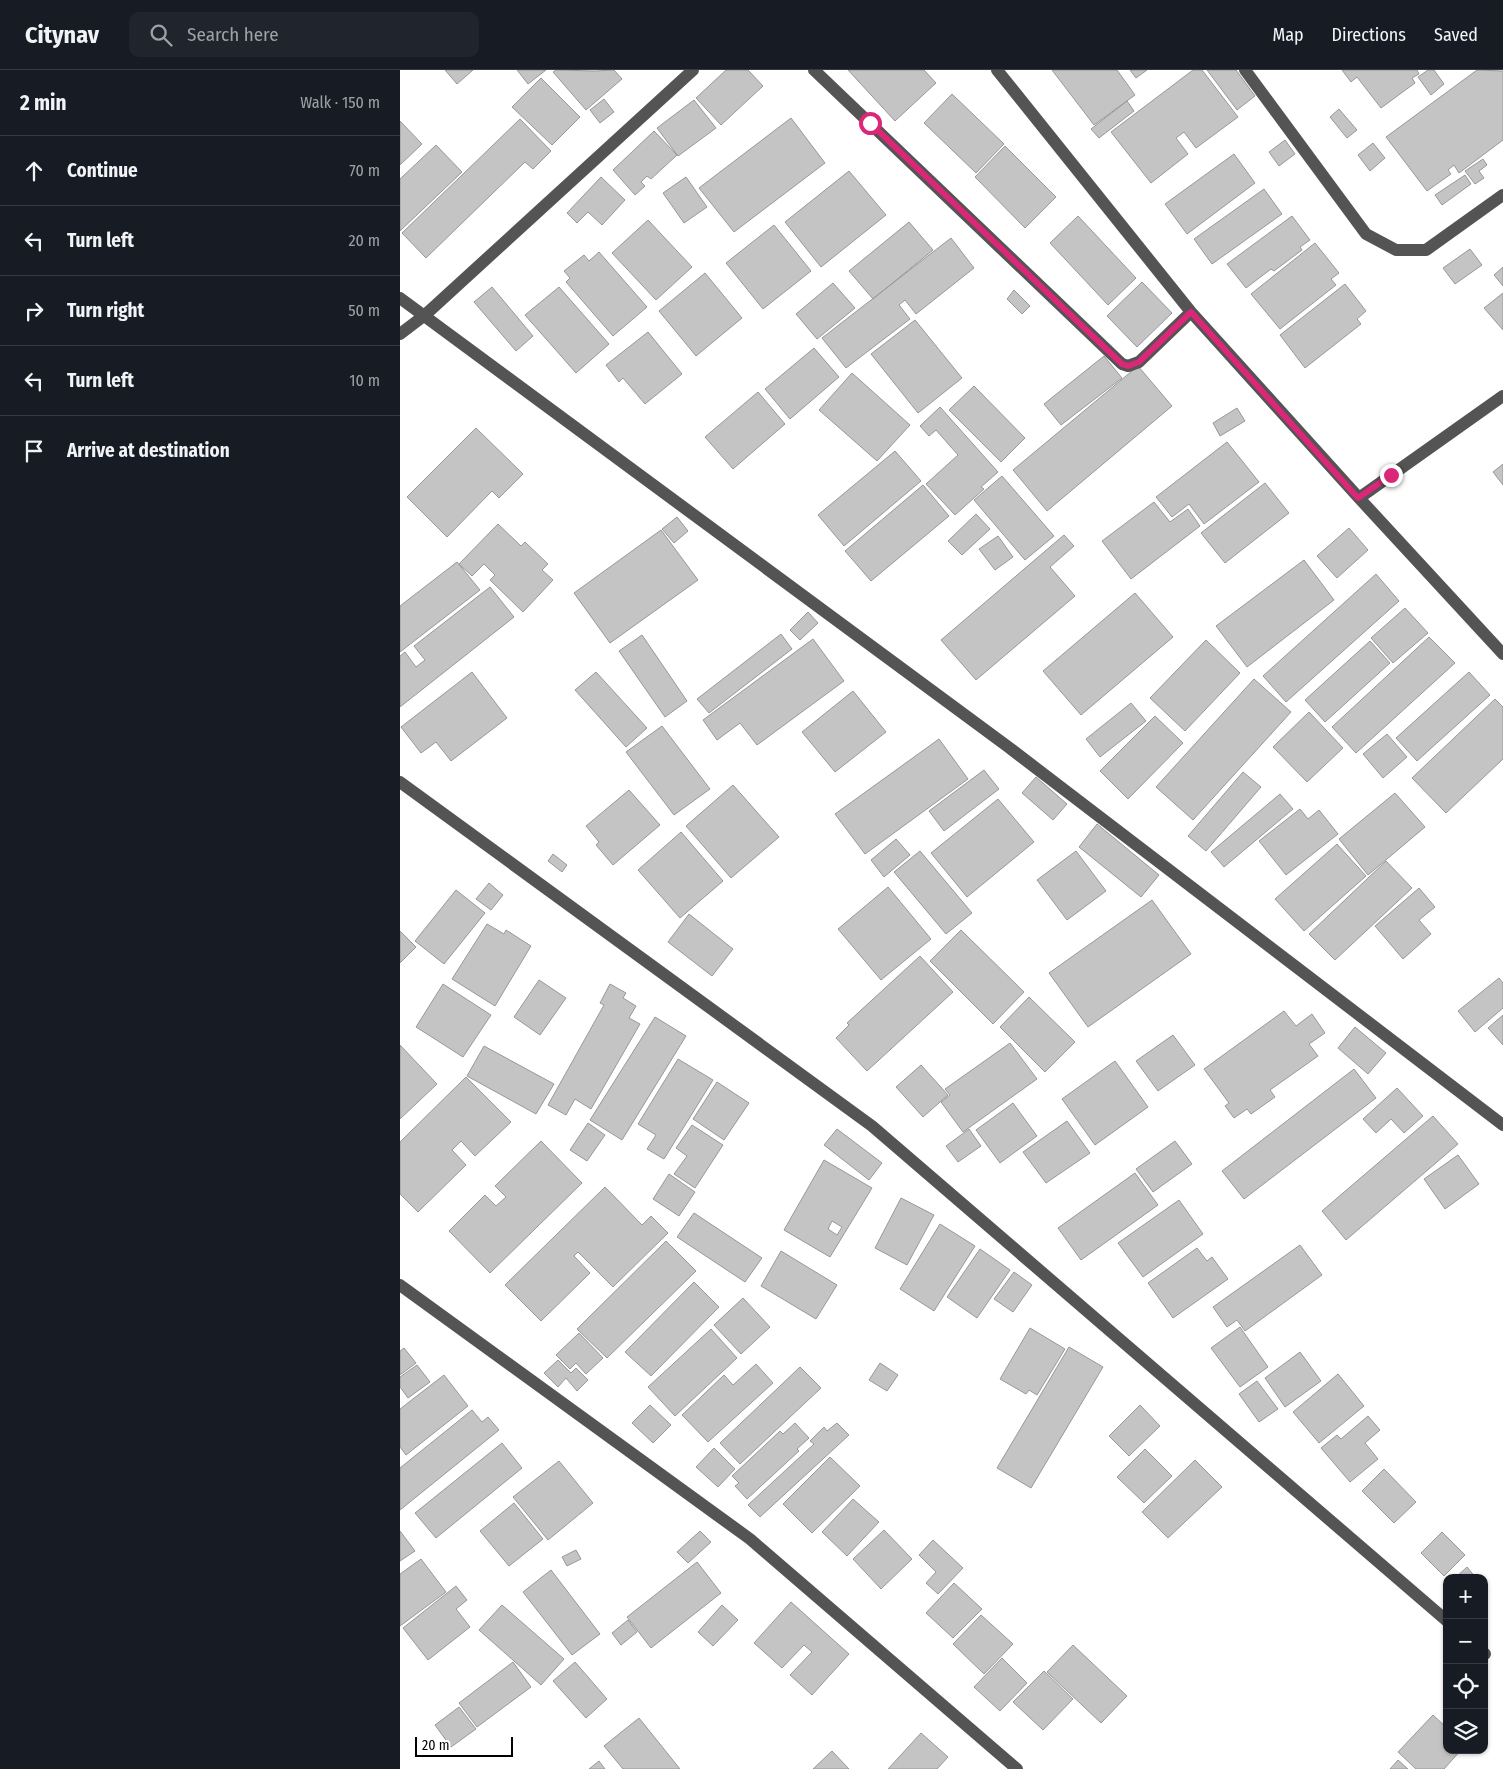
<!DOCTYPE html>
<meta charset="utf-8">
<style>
:root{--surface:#171b24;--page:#20242c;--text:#f1f3f6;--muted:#9ea1a6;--line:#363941}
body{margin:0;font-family:"Fira Sans Condensed",sans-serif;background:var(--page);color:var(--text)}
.controls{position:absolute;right:15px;bottom:15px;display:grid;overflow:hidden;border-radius:10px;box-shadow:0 1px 4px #0004}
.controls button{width:45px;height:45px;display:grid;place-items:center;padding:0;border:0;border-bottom:1px solid var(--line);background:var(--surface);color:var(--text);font:25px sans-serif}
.scale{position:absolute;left:15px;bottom:12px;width:98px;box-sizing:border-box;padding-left:5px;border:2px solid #000;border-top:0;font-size:14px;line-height:18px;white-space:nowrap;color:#000;-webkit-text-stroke:4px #fff;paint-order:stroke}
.stop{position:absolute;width:15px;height:15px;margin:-11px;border:4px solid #db2777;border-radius:50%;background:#fff}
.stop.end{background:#db2777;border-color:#fff;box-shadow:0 1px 5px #0008}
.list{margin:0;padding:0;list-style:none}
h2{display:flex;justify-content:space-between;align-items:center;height:65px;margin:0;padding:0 20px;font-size:21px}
h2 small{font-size:16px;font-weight:400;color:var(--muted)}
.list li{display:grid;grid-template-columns:32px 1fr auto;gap:15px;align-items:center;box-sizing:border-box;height:70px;padding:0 20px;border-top:1px solid var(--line)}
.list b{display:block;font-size:19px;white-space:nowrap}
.list em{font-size:16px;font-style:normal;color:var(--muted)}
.icon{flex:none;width:28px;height:28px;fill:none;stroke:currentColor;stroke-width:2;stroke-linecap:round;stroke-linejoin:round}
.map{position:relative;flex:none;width:1103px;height:1699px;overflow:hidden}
header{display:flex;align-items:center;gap:30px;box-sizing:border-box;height:70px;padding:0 25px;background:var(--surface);border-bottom:1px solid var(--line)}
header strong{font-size:24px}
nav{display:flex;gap:28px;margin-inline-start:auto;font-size:18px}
.search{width:350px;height:45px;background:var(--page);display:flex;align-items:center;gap:12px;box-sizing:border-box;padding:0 18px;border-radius:10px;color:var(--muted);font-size:19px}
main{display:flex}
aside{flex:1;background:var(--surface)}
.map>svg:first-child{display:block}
.building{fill:#c4c4c4;stroke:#989898;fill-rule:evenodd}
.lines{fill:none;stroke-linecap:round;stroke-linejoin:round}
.minor{stroke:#545454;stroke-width:12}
.route{stroke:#db2777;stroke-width:6}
</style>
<header>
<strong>Citynav</strong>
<div class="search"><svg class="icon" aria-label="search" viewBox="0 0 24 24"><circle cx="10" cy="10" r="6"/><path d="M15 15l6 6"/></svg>Search here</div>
<nav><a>Map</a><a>Directions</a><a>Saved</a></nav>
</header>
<main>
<aside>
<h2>2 min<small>Walk · 150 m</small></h2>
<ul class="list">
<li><svg class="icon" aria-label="ahead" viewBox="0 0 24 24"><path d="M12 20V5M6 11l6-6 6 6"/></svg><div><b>Continue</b></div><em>70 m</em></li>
<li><svg class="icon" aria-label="left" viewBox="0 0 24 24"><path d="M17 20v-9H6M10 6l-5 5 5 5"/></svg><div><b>Turn left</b></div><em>20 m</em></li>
<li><svg class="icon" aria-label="right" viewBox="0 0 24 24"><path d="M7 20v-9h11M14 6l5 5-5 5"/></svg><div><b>Turn right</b></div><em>50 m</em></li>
<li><svg class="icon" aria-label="left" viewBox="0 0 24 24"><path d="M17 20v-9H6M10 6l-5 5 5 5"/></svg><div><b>Turn left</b></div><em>10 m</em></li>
<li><svg class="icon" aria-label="arrive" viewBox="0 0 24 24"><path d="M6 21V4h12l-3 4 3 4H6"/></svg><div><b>Arrive at destination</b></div></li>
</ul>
</aside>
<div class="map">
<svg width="1103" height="1699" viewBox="0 0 1103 1699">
<rect width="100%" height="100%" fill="#fff"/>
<path class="building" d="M 45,0 L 73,0 L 57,14 Z
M 117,0 L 146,0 L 128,14 Z
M 156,0 L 195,1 L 214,0 L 222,9 L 186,40 L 153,2 Z
M 326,0 L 348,0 L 363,16 L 321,55 L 296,28 Z
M 448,0 L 524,0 L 536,13 L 495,51 Z
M 652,0 L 717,0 L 735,25 L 694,55 Z
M 730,0 L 747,0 L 736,8 Z
M 793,0 L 802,0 L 838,47 L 796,78 L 784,62 L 776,68 L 788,84 L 751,113 L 711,62 Z
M 807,0 L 836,0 L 855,26 L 837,40 Z
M 942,0 L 1017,0 L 1019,4 L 1012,8 L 1015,13 L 981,38 L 957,7 L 951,12 Z
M 1028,0 L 1034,0 L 1044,14 L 1031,25 L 1018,7 Z
M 1077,0 L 1103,1 L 1103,70 L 1059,103 L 1054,95 L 1048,100 L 1051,104 L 1027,121 L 986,67 Z
M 141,8 L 180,47 L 152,75 L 112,37 Z
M 552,24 L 604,74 L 576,103 L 524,53 Z
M 204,29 L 214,42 L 200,53 L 190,40 Z
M 294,30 L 316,58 L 278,86 L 257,58 Z
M 727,31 L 734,41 L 699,68 L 691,59 Z
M 939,39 L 957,60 L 947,68 L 930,47 Z
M 391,48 L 425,93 L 334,162 L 299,118 Z
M 120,49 L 151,81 L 133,99 L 125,92 L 26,188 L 2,163 Z
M 0,51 L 22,74 L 0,95 Z
M 254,61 L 277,85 L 251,109 L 247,106 L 241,112 L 245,116 L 235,125 L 213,100 Z
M 885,70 L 895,84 L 879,96 L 869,82 Z
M 973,73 L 985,88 L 970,101 L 958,85 Z
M 36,75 L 62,102 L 0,161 L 0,109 Z
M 605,76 L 656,127 L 625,158 L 575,107 Z
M 834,84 L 855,113 L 787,164 L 765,134 Z
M 1083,89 L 1087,95 L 1079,101 L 1084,108 L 1075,114 L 1065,101 Z
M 449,101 L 486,145 L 421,197 L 385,152 Z
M 1065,105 L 1071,114 L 1042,135 L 1035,125 Z
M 201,107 L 225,130 L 202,155 L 188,142 L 177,153 L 167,143 Z
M 286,107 L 307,137 L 284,153 L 263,123 Z
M 864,119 L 882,144 L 812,194 L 794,169 Z
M 678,146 L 736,208 L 708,235 L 650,173 Z
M 892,146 L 910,170 L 900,177 L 902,180 L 874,201 L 871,199 L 846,218 L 827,194 Z
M 248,150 L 292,197 L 256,230 L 212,183 Z
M 509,152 L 533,180 L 473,229 L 449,201 Z
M 374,155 L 411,201 L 363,239 L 326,193 Z
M 551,168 L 574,198 L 516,244 L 505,230 L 499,235 L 510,249 L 446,298 L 422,268 Z
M 915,173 L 939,203 L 931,209 L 936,215 L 880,259 L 851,224 Z
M 1070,179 L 1082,195 L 1055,214 L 1043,198 Z
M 199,182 L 247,237 L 213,266 L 166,212 L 170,208 L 164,201 L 184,185 L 189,191 Z
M 1103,197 L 1103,216 L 1094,205 Z
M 305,203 L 342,248 L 296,286 L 259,241 Z
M 742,212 L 772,243 L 737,277 L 707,246 Z
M 433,213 L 455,238 L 417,269 L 396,244 Z
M 945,214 L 966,241 L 957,249 L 961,254 L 905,298 L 880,265 Z
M 92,217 L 133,266 L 116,281 L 74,232 Z
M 159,217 L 209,274 L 176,303 L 125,245 Z
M 614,220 L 630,236 L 622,244 L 607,229 Z
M 1103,223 L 1103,260 L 1084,238 Z
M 515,250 L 562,308 L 518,343 L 471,284 Z
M 248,262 L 282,304 L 245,334 L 223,308 L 219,312 L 206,295 Z
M 414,278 L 439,307 L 390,349 L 365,319 Z
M 704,286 L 722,308 L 661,355 L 644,334 Z
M 738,296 L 772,336 L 647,441 L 613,400 Z
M 452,303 L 510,355 L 477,391 L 419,340 Z
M 574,316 L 625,368 L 601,392 L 549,340 Z
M 358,322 L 385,354 L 333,399 L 305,367 Z
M 540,337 L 598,402 L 581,417 L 584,419 L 555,445 L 526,414 L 558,385 L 536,360 L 529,366 L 520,356 Z
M 837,338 L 845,351 L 820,366 L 813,353 Z
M 76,358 L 123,404 L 99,428 L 92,421 L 47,467 L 7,427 Z
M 827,372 L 859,412 L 804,454 L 789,434 L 772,447 L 756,427 Z
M 495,381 L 521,411 L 444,476 L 418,445 Z
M 1103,394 L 1103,415 L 1093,402 Z
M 602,406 L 654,466 L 625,490 L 574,430 Z
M 865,413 L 889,443 L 825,493 L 801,463 Z
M 523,415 L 549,446 L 471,511 L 445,481 Z
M 754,432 L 770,452 L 788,439 L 800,456 L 731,509 L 702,471 Z
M 576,444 L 590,459 L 562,485 L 548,471 Z
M 277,447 L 288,461 L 274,473 L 262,459 Z
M 98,454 L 121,476 L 125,472 L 148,494 L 142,500 L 153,510 L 123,542 L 90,510 L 95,505 L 84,494 L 72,506 L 59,494 Z
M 949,458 L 968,480 L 937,508 L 917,486 Z
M 261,460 L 298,510 L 210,573 L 174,523 Z
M 664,465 L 674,476 L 650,497 L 675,526 L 576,610 L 541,570 Z
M 598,466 L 613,487 L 595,500 L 579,479 Z
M 904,490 L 934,530 L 847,597 L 816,556 Z
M 57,492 L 80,520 L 0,582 L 0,536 Z
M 976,504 L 999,531 L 886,632 L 863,606 Z
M 90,517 L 114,547 L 0,637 L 0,586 L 5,582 L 16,597 L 25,590 L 14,576 Z
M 735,523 L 773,567 L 681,645 L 643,601 Z
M 1005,538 L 1028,563 L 993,593 L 971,568 Z
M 408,542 L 418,553 L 400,570 L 390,560 Z
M 381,564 L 392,579 L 309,643 L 297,629 Z
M 242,565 L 287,631 L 265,647 L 219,581 Z
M 1029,567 L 1055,593 L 956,683 L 932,657 Z
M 413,569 L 444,611 L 357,675 L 340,653 L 317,670 L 303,650 Z
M 806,570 L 840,603 L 785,661 L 750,628 Z
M 970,571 L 990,593 L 925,652 L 905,630 Z
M 72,602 L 107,648 L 51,691 L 36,672 L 21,683 L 1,657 Z
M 196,602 L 247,658 L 226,677 L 175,620 Z
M 1069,602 L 1090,625 L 1017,691 L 996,668 Z
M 854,609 L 891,642 L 793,750 L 756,717 Z
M 453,621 L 486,662 L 435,702 L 402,662 Z
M 1095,629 L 1103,637 L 1103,689 L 1046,743 L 1012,708 Z
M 731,633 L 746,651 L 700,687 L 686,669 Z
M 909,642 L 943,678 L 907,712 L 873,677 Z
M 755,646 L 783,673 L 728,729 L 700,701 Z
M 262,656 L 310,719 L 274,745 L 226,682 Z
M 987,664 L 1007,687 L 983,708 L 963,684 Z
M 539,669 L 568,709 L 465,784 L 435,744 Z
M 584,700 L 599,719 L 544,761 L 529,741 Z
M 843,702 L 861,717 L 806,781 L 788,766 Z
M 636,707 L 667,734 L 653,750 L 622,723 Z
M 333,715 L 379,767 L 331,808 L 286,756 Z
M 229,720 L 260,755 L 213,795 L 196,775 L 199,772 L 186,756 Z
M 995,723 L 1025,757 L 968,805 L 939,769 Z
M 880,724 L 893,739 L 824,797 L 811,782 Z
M 598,729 L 634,772 L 567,827 L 531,783 Z
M 900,739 L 908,749 L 919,740 L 938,764 L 886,805 L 859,771 Z
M 697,754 L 759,805 L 741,827 L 679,777 Z
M 281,762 L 323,811 L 280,848 L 238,800 Z
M 496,769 L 510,785 L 484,807 L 471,790 Z
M 937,774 L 966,806 L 904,861 L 875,829 Z
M 520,781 L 572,843 L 546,864 L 494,802 Z
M 676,781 L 706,821 L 667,850 L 637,810 Z
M 153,784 L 167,795 L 162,802 L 148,791 Z
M 986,791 L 1012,818 L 935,890 L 909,864 Z
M 89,813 L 103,825 L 91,840 L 76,829 Z
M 488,817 L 531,869 L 481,910 L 438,859 Z
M 1019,818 L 1035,837 L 1019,850 L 1031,864 L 1003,889 L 975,856 Z
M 56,820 L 85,843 L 44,894 L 15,871 Z
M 752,830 L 791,884 L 688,957 L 649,903 Z
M 289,844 L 333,879 L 312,906 L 268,872 Z
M 87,854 L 104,864 L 106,860 L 131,876 L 95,936 L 52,909 Z
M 561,860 L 624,922 L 593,954 L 530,891 Z
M 0,861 L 16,877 L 0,893 Z
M 520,886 L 553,922 L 467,1001 L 436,968 L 449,955 L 447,953 Z
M 1099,908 L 1103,913 L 1103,938 L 1075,962 L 1058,941 Z
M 139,910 L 166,928 L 140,965 L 114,947 Z
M 43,914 L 91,945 L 63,987 L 16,957 Z
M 210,914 L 226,923 L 223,928 L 236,936 L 229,948 L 240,954 L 191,1039 L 175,1029 L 166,1045 L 148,1035 L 204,935 L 200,933 Z
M 629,927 L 675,972 L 645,1002 L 600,957 Z
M 884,941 L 896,956 L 912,944 L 925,963 L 909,974 L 918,986 L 870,1020 L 875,1027 L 851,1044 L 847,1039 L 834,1048 L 825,1036 L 829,1033 L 804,999 Z
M 1103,945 L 1103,975 L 1088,958 Z
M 255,947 L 286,966 L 222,1070 L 190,1050 Z
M 955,957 L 986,983 L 968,1004 L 938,978 Z
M 773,965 L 795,995 L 758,1021 L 736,991 Z
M 610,973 L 637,1009 L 563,1062 L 541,1032 L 550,1025 L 545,1019 Z
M 0,975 L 37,1014 L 0,1049 Z
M 84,976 L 154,1014 L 136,1044 L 67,1006 Z
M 278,989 L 313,1010 L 264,1089 L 247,1079 L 256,1065 L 238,1054 Z
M 715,991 L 748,1037 L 695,1075 L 662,1029 Z
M 521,995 L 548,1025 L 523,1047 L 496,1017 Z
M 954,999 L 976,1028 L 844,1129 L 822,1101 Z
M 66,1007 L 111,1052 L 75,1086 L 61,1071 L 52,1080 L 66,1095 L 18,1142 L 0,1124 L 0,1072 Z
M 317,1012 L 349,1033 L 324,1070 L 293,1049 Z
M 997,1018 L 1023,1046 L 1004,1063 L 991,1049 L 976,1063 L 963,1049 Z
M 613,1033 L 637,1066 L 600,1093 L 576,1060 Z
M 1033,1046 L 1058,1074 L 946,1170 L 922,1141 Z
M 667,1051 L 690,1083 L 646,1113 L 623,1082 Z
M 188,1053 L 205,1065 L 187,1091 L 170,1080 Z
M 292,1055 L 323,1075 L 295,1118 L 274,1104 L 287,1086 L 276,1078 Z
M 437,1059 L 482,1093 L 469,1110 L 424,1075 Z
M 569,1059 L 581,1076 L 558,1092 L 546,1076 Z
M 141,1071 L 182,1113 L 90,1203 L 49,1161 L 85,1125 L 96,1136 L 106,1127 L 95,1116 Z
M 775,1071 L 792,1094 L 753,1122 L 736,1099 Z
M 1058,1085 L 1079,1114 L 1045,1139 L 1024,1109 Z
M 424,1090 L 472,1118 L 430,1187 L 384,1160 ZM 432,1151 L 442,1157 L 437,1165 L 428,1159 Z
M 735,1103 L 758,1135 L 681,1190 L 658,1158 Z
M 269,1104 L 295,1122 L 279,1146 L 253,1129 Z
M 205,1117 L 242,1155 L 251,1146 L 268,1163 L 213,1217 L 178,1182 L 174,1186 L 190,1203 L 141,1251 L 105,1215 Z
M 501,1128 L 534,1145 L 507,1195 L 475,1178 Z
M 779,1130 L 803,1164 L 743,1207 L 718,1173 Z
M 294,1143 L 362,1188 L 345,1212 L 277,1167 Z
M 540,1154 L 575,1176 L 534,1241 L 500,1219 Z
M 266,1171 L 296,1201 L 207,1288 L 177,1259 Z
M 900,1175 L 922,1205 L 845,1261 L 837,1250 L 827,1257 L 813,1237 Z
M 797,1178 L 807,1191 L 812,1187 L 828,1209 L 773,1248 L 748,1213 Z
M 580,1179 L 610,1200 L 577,1248 L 547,1227 Z
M 381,1181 L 437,1215 L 416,1249 L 361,1216 Z
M 614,1202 L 632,1215 L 613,1242 L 594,1229 Z
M 294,1212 L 319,1237 L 251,1306 L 225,1282 Z
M 343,1228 L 370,1257 L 341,1284 L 314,1255 Z
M 840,1257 L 868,1297 L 840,1317 L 811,1278 Z
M 630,1258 L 665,1279 L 637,1325 L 629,1320 L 626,1324 L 600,1309 Z
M 311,1259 L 337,1288 L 275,1346 L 248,1317 Z
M 179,1263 L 203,1288 L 186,1304 L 176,1293 L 170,1299 L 156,1285 Z
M 669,1277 L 703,1297 L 631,1418 L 597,1398 Z
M 4,1278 L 16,1293 L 0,1305 L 0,1281 Z
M 900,1282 L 921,1311 L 885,1337 L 865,1308 Z
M 158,1290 L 171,1303 L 176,1298 L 188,1310 L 177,1321 L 166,1308 L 158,1317 L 144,1303 Z
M 480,1293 L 498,1305 L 487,1321 L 469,1310 Z
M 356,1294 L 373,1313 L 308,1372 L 282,1345 L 324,1305 L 333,1315 Z
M 17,1295 L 30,1312 L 8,1328 L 0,1317 L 0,1307 Z
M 400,1297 L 421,1318 L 340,1394 L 320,1373 Z
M 938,1304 L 964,1336 L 919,1373 L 893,1342 Z
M 44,1305 L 68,1336 L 6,1385 L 0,1377 L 0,1339 Z
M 857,1311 L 878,1339 L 859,1352 L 839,1324 Z
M 250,1335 L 271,1355 L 253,1373 L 232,1353 Z
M 740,1335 L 760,1356 L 729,1386 L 709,1366 Z
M 72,1340 L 82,1352 L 88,1347 L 99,1360 L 0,1440 L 0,1398 Z
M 968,1346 L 980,1360 L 965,1373 L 978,1389 L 950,1412 L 921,1378 L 937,1365 L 941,1369 Z
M 395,1353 L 409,1368 L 397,1379 L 399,1381 L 347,1429 L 335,1416 L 339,1413 L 332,1406 L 380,1361 L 383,1364 Z
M 437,1353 L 449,1365 L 360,1447 L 348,1435 L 414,1374 L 410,1371 L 424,1357 L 427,1361 Z
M 102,1373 L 122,1398 L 36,1468 L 15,1443 Z
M 314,1378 L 335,1399 L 318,1417 L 296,1397 Z
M 745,1379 L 772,1406 L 744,1433 L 717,1407 Z
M 430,1387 L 460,1416 L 412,1463 L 383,1434 Z
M 795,1390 L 822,1417 L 768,1468 L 742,1442 Z
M 159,1391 L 193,1433 L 148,1470 L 113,1427 Z
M 984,1399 L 1016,1432 L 994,1453 L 962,1421 Z
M 453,1429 L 479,1452 L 447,1486 L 422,1462 Z
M 114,1433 L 143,1469 L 109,1496 L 80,1461 Z
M 484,1460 L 512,1489 L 481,1519 L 453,1489 Z
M 0,1461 L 15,1481 L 0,1491 Z
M 300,1461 L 311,1472 L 288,1493 L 277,1482 Z
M 1042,1462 L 1065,1485 L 1044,1506 L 1021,1483 Z
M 533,1470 L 563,1498 L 538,1524 L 526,1513 L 536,1502 L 519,1485 Z
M 176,1480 L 181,1489 L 167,1496 L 162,1487 Z
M 21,1489 L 46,1522 L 0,1556 L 0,1504 Z
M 297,1492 L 321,1523 L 251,1578 L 227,1547 Z
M 1067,1497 L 1076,1508 L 1055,1508 Z
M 151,1500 L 200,1564 L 172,1585 L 123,1522 Z
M 554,1513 L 582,1539 L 553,1568 L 526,1543 Z
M 56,1516 L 67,1530 L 56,1539 L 70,1557 L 28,1590 L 3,1558 Z
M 391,1532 L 449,1584 L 412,1625 L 390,1605 L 412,1582 L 404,1575 L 382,1598 L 354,1573 Z
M 102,1535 L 164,1589 L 141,1615 L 79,1560 Z
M 322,1535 L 338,1550 L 313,1576 L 298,1562 Z
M 581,1545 L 613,1574 L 584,1604 L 553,1574 Z
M 228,1550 L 237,1562 L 221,1575 L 212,1563 Z
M 673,1575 L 727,1626 L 701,1653 L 647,1602 Z
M 602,1588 L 627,1613 L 600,1641 L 574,1617 Z
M 113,1592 L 131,1617 L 77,1657 L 59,1633 Z
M 175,1592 L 207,1629 L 186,1648 L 153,1611 Z
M 644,1601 L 673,1629 L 643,1660 L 613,1632 Z
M 59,1637 L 76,1659 L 51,1677 L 35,1655 Z
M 1033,1645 L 1047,1658 L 1047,1680 L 1061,1680 L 1044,1699 L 1016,1699 L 998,1682 Z
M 239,1648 L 280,1699 L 223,1699 L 204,1676 Z
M 521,1663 L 548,1687 L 537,1699 L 488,1699 Z
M 432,1681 L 449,1699 L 413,1699 Z
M 998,1690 L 1008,1699 L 990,1699 Z
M 199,1691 L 205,1699 L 189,1699 Z"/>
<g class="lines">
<path class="minor" d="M 414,0 L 722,294 L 728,296 L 739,292 L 791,242
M 597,0 L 791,242 L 959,428 L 1103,326
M 845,0 L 966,164 L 996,180 L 1026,180 L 1103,125
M 0,228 L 607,676 L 1103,1055
M 0,264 L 25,245 L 293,0
M 959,428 L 1103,584
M 0,712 L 472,1056 L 1047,1551
M 0,1215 L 350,1469 L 617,1699
M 1084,1583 L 1085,1584"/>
</g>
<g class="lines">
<path class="route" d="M 470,53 L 722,294 L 728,296 L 739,292 L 791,242 L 958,428 L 991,405"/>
</g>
</svg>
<div class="controls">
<button>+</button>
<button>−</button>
<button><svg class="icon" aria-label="locate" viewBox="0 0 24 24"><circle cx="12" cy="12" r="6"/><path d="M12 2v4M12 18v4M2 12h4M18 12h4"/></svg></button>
<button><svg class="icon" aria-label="layers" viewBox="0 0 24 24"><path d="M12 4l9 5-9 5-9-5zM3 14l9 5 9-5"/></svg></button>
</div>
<div class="scale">20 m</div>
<div class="stop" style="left:470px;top:53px"></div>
<div class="stop end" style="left:991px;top:405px"></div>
</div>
</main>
